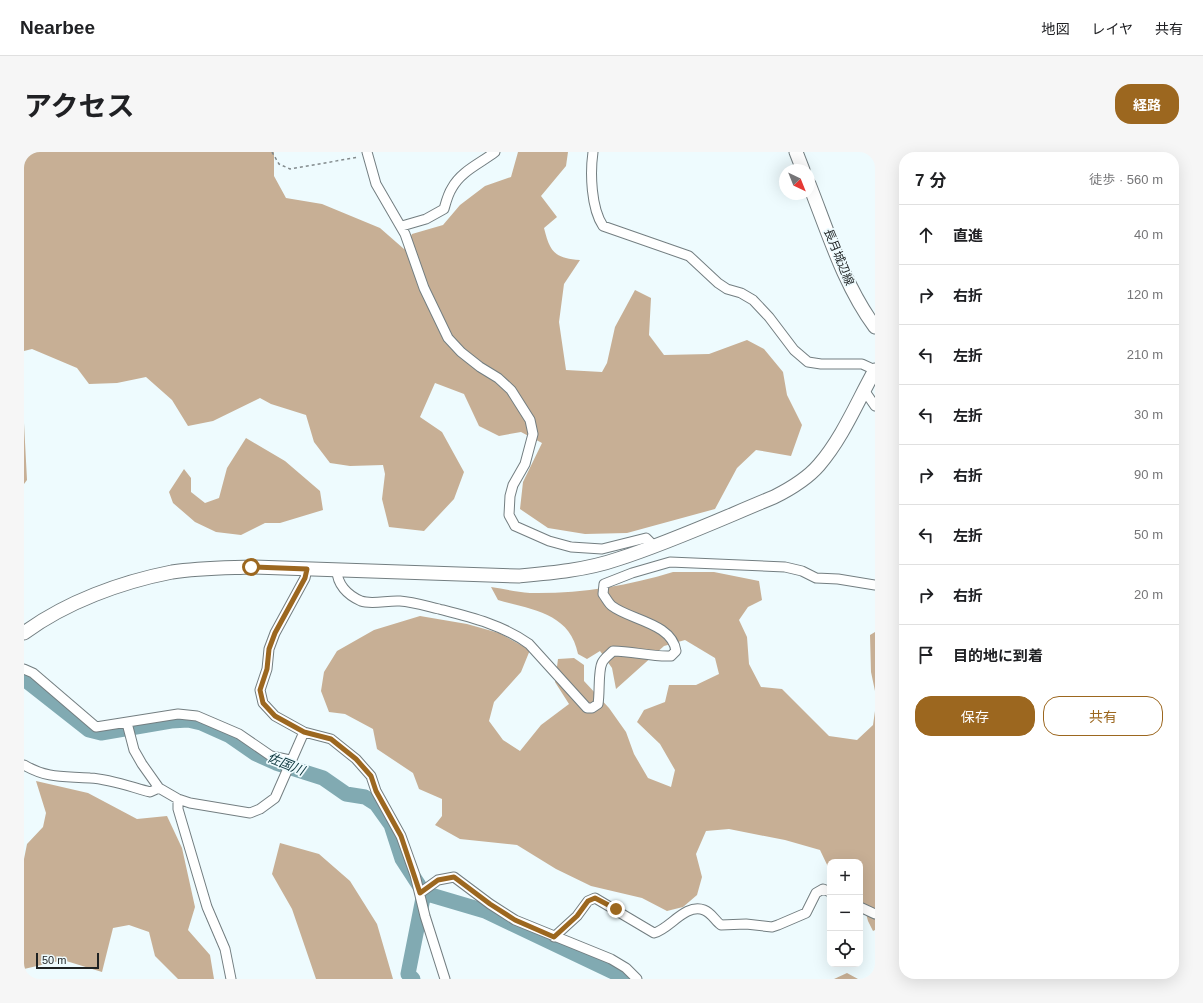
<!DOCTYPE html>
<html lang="ja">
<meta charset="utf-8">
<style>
:root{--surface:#fff;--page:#f6f6f6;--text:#202124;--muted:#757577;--line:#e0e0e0;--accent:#9c671f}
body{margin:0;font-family:Arial,"Noto Sans JP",sans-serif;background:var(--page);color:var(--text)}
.controls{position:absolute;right:12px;bottom:12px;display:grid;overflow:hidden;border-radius:8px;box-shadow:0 4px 16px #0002}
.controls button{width:36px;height:36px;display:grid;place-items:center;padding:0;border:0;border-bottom:1px solid var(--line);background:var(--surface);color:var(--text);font:20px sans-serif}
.compass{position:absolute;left:755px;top:12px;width:36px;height:36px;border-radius:50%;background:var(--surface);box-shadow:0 4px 16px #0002;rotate:137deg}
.scale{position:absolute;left:12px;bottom:10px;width:63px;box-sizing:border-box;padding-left:4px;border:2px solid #1e2223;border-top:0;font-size:11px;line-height:14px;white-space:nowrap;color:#1e2223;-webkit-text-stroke:3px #eefbfe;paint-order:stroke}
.stop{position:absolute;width:12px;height:12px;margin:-9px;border:3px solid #9c671f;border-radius:50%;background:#fff}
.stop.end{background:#9c671f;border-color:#fff;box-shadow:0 1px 4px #0008}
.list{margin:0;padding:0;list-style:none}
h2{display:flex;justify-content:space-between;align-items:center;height:52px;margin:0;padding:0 16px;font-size:17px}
h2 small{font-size:13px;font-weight:400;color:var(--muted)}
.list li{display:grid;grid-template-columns:26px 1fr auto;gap:12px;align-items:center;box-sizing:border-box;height:60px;padding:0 16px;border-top:1px solid var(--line)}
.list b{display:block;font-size:15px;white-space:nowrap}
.list em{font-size:13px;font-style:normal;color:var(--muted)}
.actions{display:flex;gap:8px;padding:12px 16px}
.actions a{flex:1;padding:9px 0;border:1px solid var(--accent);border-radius:16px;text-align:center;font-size:14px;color:var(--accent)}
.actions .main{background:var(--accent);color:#fff}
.icon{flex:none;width:22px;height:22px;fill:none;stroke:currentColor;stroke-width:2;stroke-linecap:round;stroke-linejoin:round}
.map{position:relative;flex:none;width:851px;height:827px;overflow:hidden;border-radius:16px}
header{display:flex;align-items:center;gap:24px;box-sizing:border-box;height:56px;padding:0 20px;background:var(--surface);border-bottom:1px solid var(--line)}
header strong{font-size:19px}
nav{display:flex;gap:22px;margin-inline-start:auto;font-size:14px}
.intro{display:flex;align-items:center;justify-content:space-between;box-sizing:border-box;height:96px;padding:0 24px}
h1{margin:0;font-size:28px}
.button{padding:10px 18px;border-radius:16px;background:var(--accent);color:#fff;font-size:14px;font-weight:700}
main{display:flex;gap:24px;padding:0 24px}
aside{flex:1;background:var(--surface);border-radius:16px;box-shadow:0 4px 16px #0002}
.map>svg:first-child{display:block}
.forest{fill:#c7af95}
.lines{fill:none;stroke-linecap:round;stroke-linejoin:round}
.river{stroke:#81aab2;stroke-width:15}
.street-casing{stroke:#737e81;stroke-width:11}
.secondary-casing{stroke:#737e81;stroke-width:15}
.path{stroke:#838b8d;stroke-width:1.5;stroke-dasharray:3 3;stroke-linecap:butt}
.street{stroke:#fff;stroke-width:9}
.secondary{stroke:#fff;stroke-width:13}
.route{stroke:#9c671f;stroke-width:5}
.labels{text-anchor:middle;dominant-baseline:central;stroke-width:3.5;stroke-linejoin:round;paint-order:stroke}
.street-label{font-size:12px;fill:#1e2223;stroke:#eefbfe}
.water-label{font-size:13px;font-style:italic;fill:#0e373e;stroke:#eefbfe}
</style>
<header>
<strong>Nearbee</strong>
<nav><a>地図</a><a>レイヤ</a><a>共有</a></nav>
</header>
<div class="intro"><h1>アクセス</h1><a class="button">経路</a></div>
<main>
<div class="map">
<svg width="851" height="827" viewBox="0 0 851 827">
<rect width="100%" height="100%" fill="#eefbfe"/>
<path class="forest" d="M 0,0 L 250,0 L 250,24 L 262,46 L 298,52 L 356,76 L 380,97 L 388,82 L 419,73 L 436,53 L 461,34 L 487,25 L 494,0 L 544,0 L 542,14 L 517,44 L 533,65 L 520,76 C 526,100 530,106 556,108 L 540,132 L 535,170 L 542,218 L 578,220 L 583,211 L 591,175 L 611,138 L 627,146 L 625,183 L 640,203 L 685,202 L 723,188 L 740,197 L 759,220 L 763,243 L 778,273 L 767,304 L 732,298 L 713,316 L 691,357 L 603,381 L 561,382 L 524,376 L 496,357 L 499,330 L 518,291 L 497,280 L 475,284 L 455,274 L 440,242 L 411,231 L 396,265 L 418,280 L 440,320 L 430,347 L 400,379 L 365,375 L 358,347 L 361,322 L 359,313 L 326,314 L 306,311 L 290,290 L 282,263 L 247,252 L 236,246 L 189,269 L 164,274 L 148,248 L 122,225 L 93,231 L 65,232 L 53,216 L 8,197 L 0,199 Z
M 0,271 L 3,328 L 0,332 Z
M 222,286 L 261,309 L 296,339 L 299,358 L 256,371 L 241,371 L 217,383 L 192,380 L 171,370 L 149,351 L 145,340 L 160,317 L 167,326 L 167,340 L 181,351 L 195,346 L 203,316 Z
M 649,420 L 690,420 L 735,429 L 738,448 L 724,455 L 715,468 L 723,485 L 725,512 L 737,535 L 758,537 L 805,584 L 833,588 L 849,573 L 851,559 L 851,778 L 849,779 L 844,769 L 839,750 L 836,748 L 836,710 L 806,710 L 806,719 L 796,698 L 761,688 L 705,677 L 682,679 L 672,702 L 678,725 L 673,743 L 659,755 L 643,759 L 618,746 L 567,734 L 532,717 L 493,693 L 436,687 L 411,673 L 418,664 L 418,647 L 395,637 L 389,621 L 353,597 L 349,577 L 321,562 L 305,560 L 297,539 L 300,520 L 313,499 L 350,478 L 396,464 L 443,472 L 475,481 L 506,498 L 497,520 L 470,550 L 465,569 L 479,588 L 496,599 L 517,573 L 545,552 L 531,530 L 534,507 L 550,506 L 560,513 L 560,529 L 585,556 L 602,580 L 610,602 L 624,626 L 647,635 L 651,618 L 636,592 L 613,570 L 620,558 L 641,550 L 645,533 L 672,533 L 695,522 L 691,506 L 661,488 L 640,494 L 592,537 L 588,516 L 576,499 L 563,507 L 554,502 C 546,461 509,458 474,448 L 467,435 C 480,437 493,440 506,441 C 554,442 604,434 649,420 Z
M 851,480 L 851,539 L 847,520 L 846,483 Z
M 12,629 L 64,641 L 113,667 L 143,664 L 158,696 L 171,755 L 164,778 L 186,803 L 190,827 L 154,827 L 131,804 L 125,780 L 105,773 L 89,776 L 78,820 L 39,808 L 0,817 L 0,707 L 3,692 L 19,675 L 22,661 Z
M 256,691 L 295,702 L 326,729 L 353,772 L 369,827 L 292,827 L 268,757 L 248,722 Z
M 823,821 L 834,827 L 810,827 Z"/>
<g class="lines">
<path class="river" d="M 0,527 L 65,578 L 77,581 L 147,569 L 164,568 L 177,571 L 206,584 L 232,602 L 252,611 L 299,626 L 322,642 L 341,645 L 352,652 L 367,673 L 378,707 L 400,741 L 384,822 L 389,827
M 400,741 L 461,759 L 604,827"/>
<g class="street-casing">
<path id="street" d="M 343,0 L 352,32 L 381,82 L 400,136 L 424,186 L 437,200 L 456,215 L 474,226 L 487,238 L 506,268 L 509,282 L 501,312 L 489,333 L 486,344 L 485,363 L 491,374 L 525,389 L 547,395 L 578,397 L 622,386 L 630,394
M 569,0 C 566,21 567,56 579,74 L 665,104 L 694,131 L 703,137 L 717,141 L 729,148 L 745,165 L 770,198 L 784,210 L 797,212 L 838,212 L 851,218
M 378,74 L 402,67 L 420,57 C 422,50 424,42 428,36 C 437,19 457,11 471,0
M 840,238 L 851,254
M 283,417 L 281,426 L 251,481 L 245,497 L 243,517 L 236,538 L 239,551 L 251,564 L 280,580 L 307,587 L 332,607 L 347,624 L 352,639 L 377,684 L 391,723 L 401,764 L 421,827
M 313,418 C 313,432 323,443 337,449 C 348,453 364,448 376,449 C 389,450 402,454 415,457 C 446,465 479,473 505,492 L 563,556 L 568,556 L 574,552 C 576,541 574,519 578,511 C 580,506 585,503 589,499 C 609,499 627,505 647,504 L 652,499 C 648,471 606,468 588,454 C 585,452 582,446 579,442 L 580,432 L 608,421 L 646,410 L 761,415 L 778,419 L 792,426 L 814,427 L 851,433
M 0,517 L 9,521 L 72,575 L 154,562 L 173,564 L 215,582 L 247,604 L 266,608
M 103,571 L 110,598 L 118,612 L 135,636 L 154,647 L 166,651 L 226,661 L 236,657 L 251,646 L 280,580
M 0,613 C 24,627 40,624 66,626 C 86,627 107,635 126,640 L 135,636
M 154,647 L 154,657 L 183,755 L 201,797 L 207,827
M 396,741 L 414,728 L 430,725 L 466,752 L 491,768 L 587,807 L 602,816 L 613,827
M 836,755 L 851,762
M 530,785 L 553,764 L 564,749 L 571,746 L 630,781 C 646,777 661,751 680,758 C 688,761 691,769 697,773 L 722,772 L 748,775 L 754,773 L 782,761 L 792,741 L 799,737 L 806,740"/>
</g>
<g class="secondary-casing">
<path id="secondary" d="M 772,0 L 779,18
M 785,32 C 804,80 820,133 851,175
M 0,481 C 42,450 97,430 148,420 C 174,416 201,416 227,415 L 495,424 C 528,421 562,418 594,407 C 647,390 699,366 750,345 C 766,337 783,327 795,313 C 819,285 833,250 851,218"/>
</g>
<path class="path" d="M 248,0 L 255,12 L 266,17 L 335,5"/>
<use href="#street" class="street"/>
<use href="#secondary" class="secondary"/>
</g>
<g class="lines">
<path class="route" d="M 227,415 L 283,417 L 281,426 L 251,481 L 245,497 L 243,517 L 236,538 L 239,551 L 251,564 L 280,580 L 307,587 L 332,607 L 347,624 L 352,639 L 377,684 L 396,741 L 414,728 L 430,725 L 466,752 L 491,768 L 530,785 L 553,764 L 564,749 L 571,746 L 592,757"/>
</g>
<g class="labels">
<g class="street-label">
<text transform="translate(815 105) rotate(68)">長月城辺線</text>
</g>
<g class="water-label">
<text transform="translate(262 612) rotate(22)">佐国川</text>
</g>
</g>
</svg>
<div class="controls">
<button>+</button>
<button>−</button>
<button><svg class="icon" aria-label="locate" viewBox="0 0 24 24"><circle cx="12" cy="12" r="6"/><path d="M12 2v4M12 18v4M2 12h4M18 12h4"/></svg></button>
</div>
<svg class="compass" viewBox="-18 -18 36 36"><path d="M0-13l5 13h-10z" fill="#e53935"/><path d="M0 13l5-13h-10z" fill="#757577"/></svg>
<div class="scale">50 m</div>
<div class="stop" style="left:227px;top:415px"></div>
<div class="stop end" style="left:592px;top:757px"></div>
</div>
<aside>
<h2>7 分<small>徒歩 · 560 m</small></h2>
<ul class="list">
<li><svg class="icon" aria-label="ahead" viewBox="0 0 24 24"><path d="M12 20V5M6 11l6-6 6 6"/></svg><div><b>直進</b></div><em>40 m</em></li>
<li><svg class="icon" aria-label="right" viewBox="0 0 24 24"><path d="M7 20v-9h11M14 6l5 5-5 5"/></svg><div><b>右折</b></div><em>120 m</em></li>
<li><svg class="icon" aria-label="left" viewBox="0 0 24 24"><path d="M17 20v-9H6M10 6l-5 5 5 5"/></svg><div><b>左折</b></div><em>210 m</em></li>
<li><svg class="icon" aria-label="left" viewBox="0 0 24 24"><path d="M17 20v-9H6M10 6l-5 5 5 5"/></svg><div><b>左折</b></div><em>30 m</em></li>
<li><svg class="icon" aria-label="right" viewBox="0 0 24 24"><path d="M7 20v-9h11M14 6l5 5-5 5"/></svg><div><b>右折</b></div><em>90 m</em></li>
<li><svg class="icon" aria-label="left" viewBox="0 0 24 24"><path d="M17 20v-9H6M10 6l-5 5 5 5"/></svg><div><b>左折</b></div><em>50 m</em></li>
<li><svg class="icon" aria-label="right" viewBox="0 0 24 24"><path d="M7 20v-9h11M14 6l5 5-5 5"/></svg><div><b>右折</b></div><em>20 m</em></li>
<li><svg class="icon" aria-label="arrive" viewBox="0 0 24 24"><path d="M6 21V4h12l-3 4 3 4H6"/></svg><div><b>目的地に到着</b></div></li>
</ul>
<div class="actions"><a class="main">保存</a><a>共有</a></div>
</aside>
</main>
